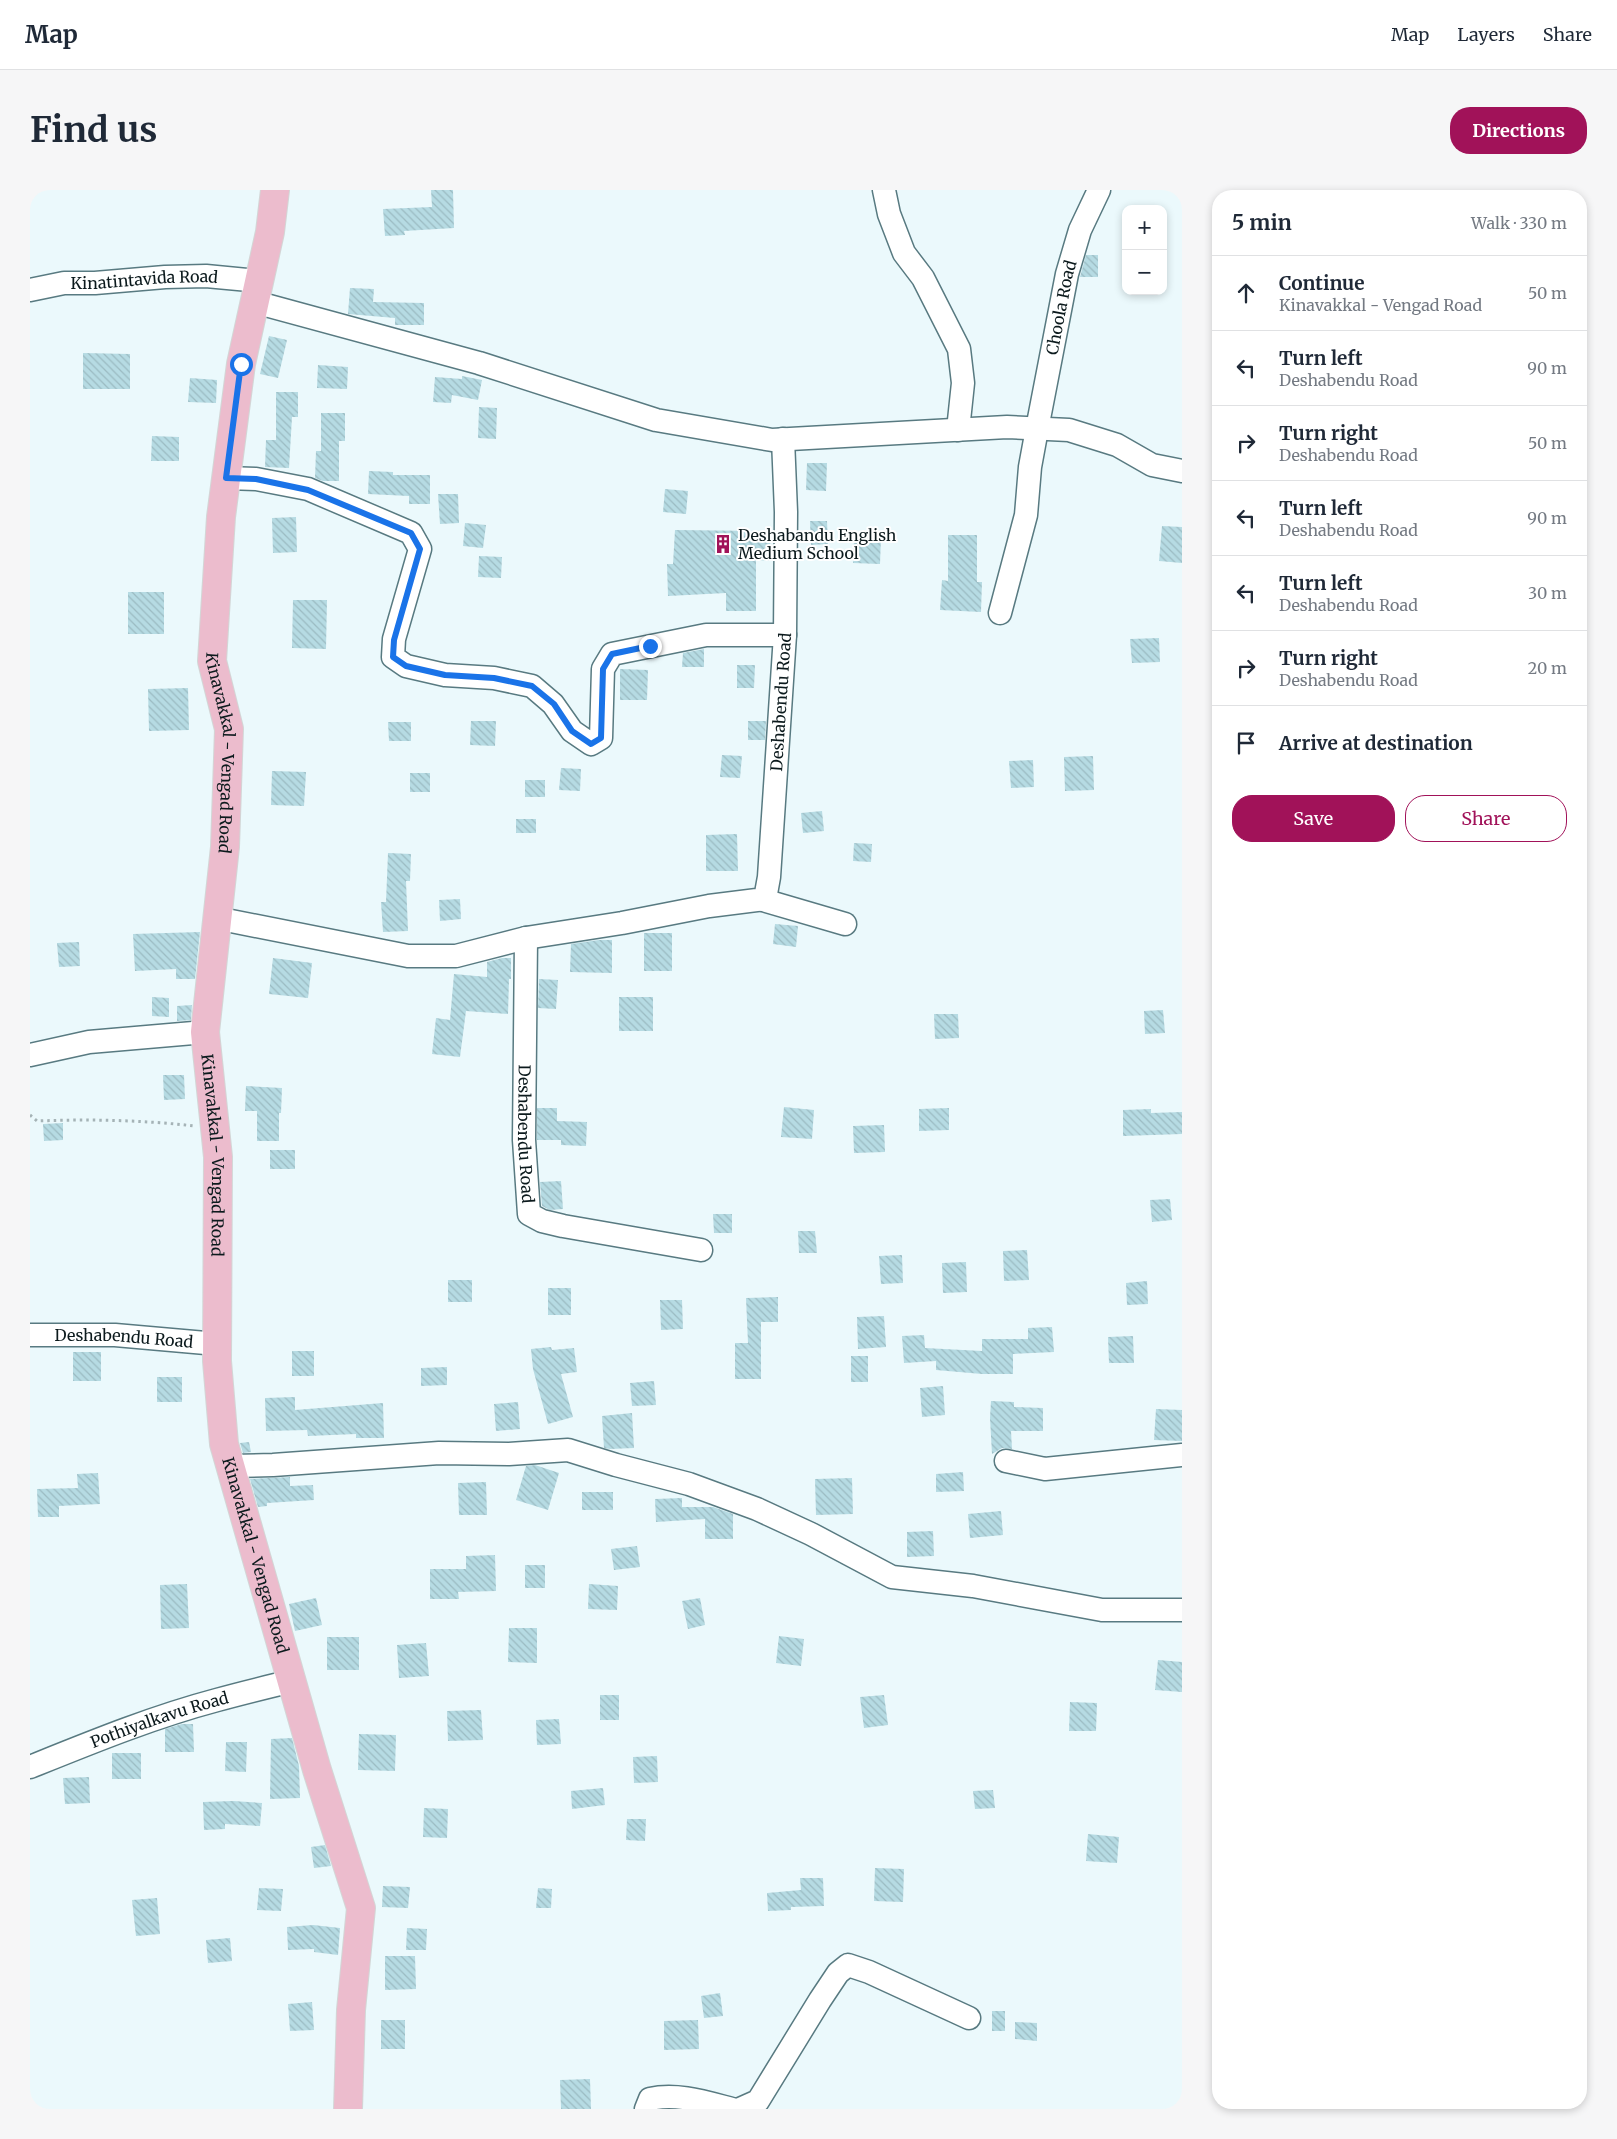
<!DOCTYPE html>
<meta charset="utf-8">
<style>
:root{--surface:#fff;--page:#f6f6f7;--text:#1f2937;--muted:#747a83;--line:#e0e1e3;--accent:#a11259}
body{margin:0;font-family:Merriweather,serif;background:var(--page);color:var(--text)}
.controls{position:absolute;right:15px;top:15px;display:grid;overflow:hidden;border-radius:10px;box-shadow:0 2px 8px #0003}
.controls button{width:45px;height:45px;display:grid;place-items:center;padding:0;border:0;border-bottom:1px solid var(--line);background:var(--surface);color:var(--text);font:25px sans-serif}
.stop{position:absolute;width:15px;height:15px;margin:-11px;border:4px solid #1a73e8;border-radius:50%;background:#fff}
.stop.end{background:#1a73e8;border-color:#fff;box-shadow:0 1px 5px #0008}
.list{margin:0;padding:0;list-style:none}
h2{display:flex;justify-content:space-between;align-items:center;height:65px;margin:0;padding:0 20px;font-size:21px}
h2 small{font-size:16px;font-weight:400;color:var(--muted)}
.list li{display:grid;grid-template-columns:32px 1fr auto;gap:15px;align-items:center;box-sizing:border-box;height:75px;padding:0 20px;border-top:1px solid var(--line)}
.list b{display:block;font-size:19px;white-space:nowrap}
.list p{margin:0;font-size:16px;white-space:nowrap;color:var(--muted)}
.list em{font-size:16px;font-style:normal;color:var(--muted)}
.actions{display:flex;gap:10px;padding:15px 20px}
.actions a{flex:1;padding:11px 0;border:1px solid var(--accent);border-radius:20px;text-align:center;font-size:18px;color:var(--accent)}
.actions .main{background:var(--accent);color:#fff}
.icon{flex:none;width:28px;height:28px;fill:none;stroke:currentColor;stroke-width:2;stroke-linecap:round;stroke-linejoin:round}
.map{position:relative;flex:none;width:1152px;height:1919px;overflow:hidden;border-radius:20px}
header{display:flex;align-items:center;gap:30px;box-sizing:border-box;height:70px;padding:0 25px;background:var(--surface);border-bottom:1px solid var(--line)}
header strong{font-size:24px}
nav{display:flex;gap:28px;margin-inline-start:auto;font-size:18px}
.intro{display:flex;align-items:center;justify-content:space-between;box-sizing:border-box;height:120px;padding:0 30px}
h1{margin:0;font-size:35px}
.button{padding:12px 22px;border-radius:20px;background:var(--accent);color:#fff;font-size:18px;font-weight:700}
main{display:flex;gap:30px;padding:0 30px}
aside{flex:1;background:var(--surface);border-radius:20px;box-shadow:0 2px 8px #0003}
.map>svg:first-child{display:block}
.building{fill:url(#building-back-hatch)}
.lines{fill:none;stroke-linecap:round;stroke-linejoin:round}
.minor-casing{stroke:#587a81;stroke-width:25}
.major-casing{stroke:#d3d6d6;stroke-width:30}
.path{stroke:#a5b3b6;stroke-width:3;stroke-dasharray:2.5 4;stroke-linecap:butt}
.minor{stroke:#fff;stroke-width:22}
.major{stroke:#ecbccd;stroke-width:28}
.route{stroke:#1a73e8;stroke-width:6}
.labels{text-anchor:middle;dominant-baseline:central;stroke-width:4;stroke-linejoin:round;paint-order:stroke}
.street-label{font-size:16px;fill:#0c1a1d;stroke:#fff}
.poi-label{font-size:16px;fill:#0c1a1d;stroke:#fff;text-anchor:start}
</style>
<header>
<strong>Map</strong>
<nav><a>Map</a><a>Layers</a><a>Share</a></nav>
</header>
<div class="intro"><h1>Find us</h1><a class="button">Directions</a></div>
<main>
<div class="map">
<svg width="1152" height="1919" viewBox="0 0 1152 1919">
<defs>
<pattern id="building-back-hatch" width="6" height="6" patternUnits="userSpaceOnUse" patternTransform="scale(1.25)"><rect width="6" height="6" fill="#b6dbe3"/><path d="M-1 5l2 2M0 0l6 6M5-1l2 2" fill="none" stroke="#9bbbc2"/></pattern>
</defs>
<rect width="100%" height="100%" fill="#ebf9fc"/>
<path class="building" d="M 401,0 L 423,0 L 424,38 L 374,41 L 375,45 L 355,46 L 353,19 L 402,17 Z
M 1056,65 L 1068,65 L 1068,87 L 1050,87 Z
M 320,98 L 344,99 L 343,112 L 394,113 L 394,135 L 365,135 L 365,128 L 318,124 Z
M 239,146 L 257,150 L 248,188 L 230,184 Z
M 53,163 L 100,164 L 100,199 L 53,199 Z
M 288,175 L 318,177 L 317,199 L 287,198 Z
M 432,186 L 452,190 L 448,210 L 422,205 L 421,213 L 403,212 L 405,187 L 432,189 Z
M 160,188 L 187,190 L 186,213 L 158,212 Z
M 246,202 L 268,202 L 268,227 L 262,227 L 259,278 L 235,277 L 236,250 L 246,250 Z
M 449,217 L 467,218 L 466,249 L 448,248 Z
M 291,223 L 315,223 L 315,251 L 309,251 L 309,291 L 293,291 L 285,288 L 286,261 L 291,261 Z
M 122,246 L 149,247 L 149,271 L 121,271 Z
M 777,273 L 797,273 L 796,301 L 776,300 Z
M 339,281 L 363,282 L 363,285 L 400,285 L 400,314 L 379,314 L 379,306 L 338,304 Z
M 635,299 L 658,301 L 656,324 L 633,322 Z
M 408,304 L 428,304 L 429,333 L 410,334 Z
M 266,327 L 267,362 L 243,363 L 242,328 Z
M 780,331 L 797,331 L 798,354 L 781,355 Z
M 435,333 L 456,335 L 453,358 L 433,356 Z
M 1132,336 L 1152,337 L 1152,373 L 1129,371 Z
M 645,340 L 739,341 L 742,371 L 726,370 L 726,421 L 696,421 L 696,403 L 638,406 L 637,374 L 643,374 Z
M 918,345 L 947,345 L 947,392 L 952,392 L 951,422 L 910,420 L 912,390 L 918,391 Z
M 824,346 L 851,347 L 850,374 L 823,373 Z
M 449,366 L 472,367 L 471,388 L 448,387 Z
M 98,402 L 134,402 L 134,444 L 98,444 Z
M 263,410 L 297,410 L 296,459 L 262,458 Z
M 1129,448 L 1130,472 L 1102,473 L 1100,449 Z
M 674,459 L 674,477 L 652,477 L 653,463 Z
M 707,475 L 725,475 L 724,498 L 707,498 Z
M 590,479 L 618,480 L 617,510 L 590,510 Z
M 158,498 L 159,540 L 119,541 L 118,499 Z
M 441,531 L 466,531 L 465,556 L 440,555 Z
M 718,531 L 736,531 L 735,550 L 718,550 Z
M 358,532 L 381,532 L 381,551 L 359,551 Z
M 692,565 L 712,566 L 710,588 L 690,587 Z
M 1063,566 L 1064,600 L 1035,601 L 1034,567 Z
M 1003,570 L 1004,597 L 981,598 L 979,571 Z
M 531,578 L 551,579 L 550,601 L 529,600 Z
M 242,581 L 276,582 L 274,616 L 241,615 Z
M 380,583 L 400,583 L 400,602 L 380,602 Z
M 495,590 L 515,590 L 515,607 L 495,607 Z
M 792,621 L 794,641 L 773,643 L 771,623 Z
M 486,629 L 506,629 L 506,643 L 486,643 Z
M 707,644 L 708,681 L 676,681 L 676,645 Z
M 824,653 L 842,654 L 841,672 L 823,671 Z
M 358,663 L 381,664 L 380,691 L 376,691 L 378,741 L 353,742 L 351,712 L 356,712 Z
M 430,709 L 431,729 L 410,731 L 409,710 Z
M 745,734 L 768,736 L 766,757 L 743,754 Z
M 170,742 L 165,789 L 146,789 L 146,779 L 105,781 L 103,744 Z
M 614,743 L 642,743 L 642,781 L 614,781 Z
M 569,750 L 582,750 L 582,783 L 540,782 L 541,754 Z
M 49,752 L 50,776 L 29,777 L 27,753 Z
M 243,768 L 282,773 L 278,808 L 239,804 Z
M 472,768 L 481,768 L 481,789 L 479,789 L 478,824 L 436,821 L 430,867 L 402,864 L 406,828 L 420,830 L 424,784 L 457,787 L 457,772 Z
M 509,789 L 528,790 L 526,819 L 508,818 Z
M 122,807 L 139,808 L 139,827 L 122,826 Z
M 589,807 L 623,807 L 623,841 L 589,841 Z
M 162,815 L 161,830 L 147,831 L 147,816 Z
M 1133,820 L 1135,843 L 1115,844 L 1114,821 Z
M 904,824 L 928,824 L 929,848 L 905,849 Z
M 133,885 L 154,885 L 155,909 L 134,910 Z
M 216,896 L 252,898 L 251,923 L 249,923 L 249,951 L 227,951 L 227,921 L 215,921 Z
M 754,917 L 784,920 L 782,949 L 751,947 Z
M 507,918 L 527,918 L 527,931 L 557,932 L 556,956 L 531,955 L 531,950 L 507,950 Z
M 919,918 L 919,940 L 889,941 L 889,919 Z
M 1121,919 L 1121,923 L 1152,922 L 1152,944 L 1093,946 L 1093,920 Z
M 33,933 L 33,950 L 14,951 L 13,934 Z
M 854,935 L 855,962 L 824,963 L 823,936 Z
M 240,960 L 265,960 L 265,979 L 240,979 Z
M 531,991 L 533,1019 L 520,1020 L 512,1016 L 510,992 Z
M 1140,1009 L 1142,1030 L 1122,1032 L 1120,1010 Z
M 683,1024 L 702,1024 L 702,1043 L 684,1043 Z
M 768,1041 L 785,1041 L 787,1063 L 769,1063 Z
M 997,1060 L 999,1090 L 974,1091 L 973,1061 Z
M 872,1065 L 873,1093 L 851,1094 L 849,1066 Z
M 936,1072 L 937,1102 L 913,1103 L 912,1073 Z
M 418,1090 L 442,1090 L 442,1112 L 418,1112 Z
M 1117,1091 L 1118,1114 L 1097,1115 L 1096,1093 Z
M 518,1098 L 541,1098 L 541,1125 L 518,1125 Z
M 748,1107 L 748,1132 L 731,1132 L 731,1189 L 705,1189 L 705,1153 L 718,1153 L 716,1108 Z
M 630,1110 L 652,1110 L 653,1139 L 631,1140 Z
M 854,1126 L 856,1157 L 828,1159 L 827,1127 Z
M 1022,1137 L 1024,1162 L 983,1164 L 983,1184 L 952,1184 L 906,1180 L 906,1171 L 874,1173 L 872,1146 L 894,1145 L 895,1158 L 952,1161 L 952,1149 L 998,1149 L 998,1138 Z
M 1103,1146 L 1104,1173 L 1079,1173 L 1078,1147 Z
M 521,1157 L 522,1160 L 544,1158 L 547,1182 L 531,1184 L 543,1227 L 518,1234 L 503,1179 L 501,1159 Z
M 262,1161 L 284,1161 L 284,1186 L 262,1186 Z
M 43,1162 L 71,1162 L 71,1191 L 43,1191 Z
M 821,1166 L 838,1166 L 838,1192 L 821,1192 Z
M 417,1177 L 417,1195 L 391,1196 L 391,1178 Z
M 127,1187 L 152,1187 L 152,1212 L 127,1212 Z
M 624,1191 L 626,1215 L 602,1216 L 600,1193 Z
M 913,1196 L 915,1225 L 892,1227 L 890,1198 Z
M 265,1207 L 265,1220 L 353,1213 L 354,1248 L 326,1248 L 326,1244 L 278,1246 L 277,1240 L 236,1241 L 235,1208 Z
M 961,1211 L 984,1212 L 984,1217 L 1013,1218 L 1013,1241 L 981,1241 L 982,1259 L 972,1258 L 962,1264 L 960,1228 Z
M 488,1212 L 490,1239 L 466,1241 L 464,1214 Z
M 1126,1219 L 1152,1220 L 1152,1251 L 1124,1250 Z
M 602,1223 L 604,1258 L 580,1259 L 574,1258 L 572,1226 Z
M 219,1252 L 221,1262 L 213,1263 L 210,1253 Z
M 505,1275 L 529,1283 L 518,1320 L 486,1310 L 496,1276 Z
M 933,1282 L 934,1301 L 906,1302 L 906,1284 Z
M 68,1283 L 70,1314 L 29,1316 L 29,1327 L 8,1327 L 7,1299 L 48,1298 L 47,1284 Z
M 260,1287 L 260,1296 L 283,1295 L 284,1310 L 237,1313 L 237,1316 L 228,1317 L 220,1289 Z
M 822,1288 L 823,1324 L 786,1325 L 785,1289 Z
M 456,1292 L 457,1325 L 429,1325 L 428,1293 Z
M 552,1302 L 583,1302 L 583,1320 L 552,1320 Z
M 652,1308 L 652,1317 L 683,1317 L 703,1324 L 703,1349 L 675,1349 L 675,1329 L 626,1332 L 625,1309 Z
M 971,1321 L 973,1345 L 940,1348 L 938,1324 Z
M 903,1341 L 904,1366 L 877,1367 L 877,1342 Z
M 607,1356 L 610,1377 L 584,1380 L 581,1359 Z
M 465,1365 L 466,1401 L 428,1402 L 429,1409 L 400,1409 L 400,1379 L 436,1379 L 436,1366 Z
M 495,1375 L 515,1375 L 515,1398 L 495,1398 Z
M 157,1394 L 159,1438 L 131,1439 L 130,1395 Z
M 559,1394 L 588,1396 L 587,1420 L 558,1419 Z
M 286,1408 L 292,1435 L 265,1441 L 259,1414 Z
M 670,1408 L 675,1435 L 658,1439 L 652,1411 Z
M 479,1438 L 507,1438 L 507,1473 L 478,1472 Z
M 749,1446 L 774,1449 L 771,1476 L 746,1473 Z
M 297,1447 L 329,1447 L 329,1480 L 297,1480 Z
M 396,1453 L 399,1486 L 369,1488 L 367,1455 Z
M 1128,1470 L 1152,1472 L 1152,1502 L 1125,1500 Z
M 570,1505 L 589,1505 L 589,1530 L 570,1530 Z
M 854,1505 L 858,1535 L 834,1538 L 830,1507 Z
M 1040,1512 L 1067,1513 L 1066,1541 L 1039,1541 Z
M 451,1520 L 453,1550 L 418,1551 L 417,1521 Z
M 529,1529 L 531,1554 L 507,1555 L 506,1530 Z
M 152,1534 L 163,1534 L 164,1562 L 135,1562 L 135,1539 Z
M 329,1544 L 366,1545 L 365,1581 L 328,1580 Z
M 262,1548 L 269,1576 L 270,1608 L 240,1609 L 241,1549 Z
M 196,1552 L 217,1552 L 216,1582 L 195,1581 Z
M 82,1563 L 111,1563 L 111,1589 L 82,1589 Z
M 627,1566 L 628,1592 L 604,1593 L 603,1567 Z
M 59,1587 L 60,1613 L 35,1614 L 33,1588 Z
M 573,1598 L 575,1615 L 542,1619 L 541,1601 Z
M 963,1600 L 965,1618 L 945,1619 L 943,1601 Z
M 203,1611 L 232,1613 L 230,1636 L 195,1634 L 195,1639 L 174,1640 L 173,1612 Z
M 394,1618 L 418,1619 L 417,1648 L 393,1647 Z
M 597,1629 L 616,1629 L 615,1651 L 596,1650 Z
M 1058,1644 L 1089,1647 L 1087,1673 L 1056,1671 Z
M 295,1655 L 301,1676 L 284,1678 L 281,1657 Z
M 845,1678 L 874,1679 L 873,1712 L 844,1711 Z
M 770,1688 L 793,1688 L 794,1716 L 761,1717 L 761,1720 L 738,1721 L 737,1703 L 771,1700 Z
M 353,1696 L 380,1697 L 378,1718 L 352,1717 Z
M 229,1698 L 253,1699 L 251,1721 L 227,1720 Z
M 508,1698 L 522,1699 L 521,1718 L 506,1718 Z
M 127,1708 L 130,1744 L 106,1746 L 102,1710 Z
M 283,1735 L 310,1738 L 308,1765 L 284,1762 L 284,1759 L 258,1760 L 257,1737 Z
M 377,1738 L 397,1739 L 396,1760 L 376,1760 Z
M 200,1748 L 202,1771 L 178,1773 L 176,1750 Z
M 355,1766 L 385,1766 L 386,1799 L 355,1800 Z
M 690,1803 L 693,1826 L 674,1828 L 671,1806 Z
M 282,1812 L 284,1840 L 260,1841 L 258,1814 Z
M 962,1821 L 975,1821 L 975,1841 L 962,1841 Z
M 351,1830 L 375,1830 L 375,1859 L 351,1859 Z
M 668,1830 L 669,1859 L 634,1860 L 634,1831 Z
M 985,1832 L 1007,1833 L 1007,1851 L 985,1849 Z
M 560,1889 L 561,1919 L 531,1919 L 530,1890 Z"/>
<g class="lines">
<g class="minor-casing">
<g id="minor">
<path d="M 854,0 L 859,24 L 874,63 L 893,88 L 929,159 L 933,193 L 928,240"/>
<path id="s1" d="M 0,100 L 34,93 L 65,93 L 135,87 L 176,86 L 229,91"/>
<path d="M 225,112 L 449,173 L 626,230 L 742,250 L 977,237 L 1039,240 L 1087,255 L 1122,275 L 1152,281"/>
<path d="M 196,288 L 226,289 L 278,299 L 381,343 L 390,359 L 364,449 L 363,467 L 376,476 L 415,485 L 464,488 L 502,496 L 523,514 L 542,541 L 561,554 L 571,548 L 573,479 L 582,464 L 676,445 L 755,445"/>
<path id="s2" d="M 970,423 L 996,325 L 1000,277 L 1007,239 L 1037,84 L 1050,40 L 1069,0"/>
<path d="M 733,710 L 815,734"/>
<path id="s3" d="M 186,728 L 378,766 L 426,766 L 496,748 L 592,733 L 679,716 L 735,709 L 739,687 L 755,445 L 756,322 L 753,249"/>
<path id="s4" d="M 496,748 L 494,950 L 499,1024 L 512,1031 L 533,1036 L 671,1060"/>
<path d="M 0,865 L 59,852 L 175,842"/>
<path id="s5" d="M 0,1145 L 85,1145 L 187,1154"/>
<path d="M 976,1271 L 1015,1279 L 1152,1265"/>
<path d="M 201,1276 L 243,1275 L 409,1263 L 479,1264 L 538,1260 L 586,1275 L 659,1294 L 727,1319 L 781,1344 L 862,1387 L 943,1396 L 1072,1420 L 1152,1420"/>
<path id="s6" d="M 0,1577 C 62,1552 123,1527 187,1510 C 212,1503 237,1497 262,1491"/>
<path d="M 616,1919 L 620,1909 C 647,1903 675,1912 702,1919"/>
<path d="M 710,1919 L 728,1911 L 790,1810 L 808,1783 L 818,1775 L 839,1782 L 939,1828"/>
</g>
</g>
<g class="major-casing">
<g id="major">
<path id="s7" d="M 245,0 L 240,42 L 211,174 L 191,327 L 182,471 L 199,539 L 195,657 L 175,842 L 188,967 L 187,1171 L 194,1254 L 287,1580 L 331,1718 L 321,1820 L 318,1919"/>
</g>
</g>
<path class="path" d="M 0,925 L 7,931 C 59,929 113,930 164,936"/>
<use href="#minor" class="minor"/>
<use href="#major" class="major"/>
</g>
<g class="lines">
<path class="route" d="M 211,174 L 196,288 L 226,289 L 278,300 L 381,343 L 390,359 L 364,450 L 363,467 L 376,476 L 415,485 L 464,488 L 502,496 L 524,514 L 542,541 L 561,554 L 571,548 L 573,479 L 582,464 L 620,456"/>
</g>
<defs>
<g id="building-bare" transform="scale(1.5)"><path d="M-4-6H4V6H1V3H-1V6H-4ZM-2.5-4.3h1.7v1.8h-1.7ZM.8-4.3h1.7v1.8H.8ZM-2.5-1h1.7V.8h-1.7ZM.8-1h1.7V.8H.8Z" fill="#a11259" stroke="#fff" stroke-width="2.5" paint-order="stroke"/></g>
</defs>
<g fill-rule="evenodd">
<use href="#building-bare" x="693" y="354"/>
</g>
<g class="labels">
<g class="street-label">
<text stroke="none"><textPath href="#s1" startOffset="115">Kinatintavida Road</textPath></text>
<text stroke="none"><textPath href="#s2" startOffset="312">Choola Road</textPath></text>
<text stroke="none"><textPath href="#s3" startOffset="756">Deshabendu Road</textPath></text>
<text stroke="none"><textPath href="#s7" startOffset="569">Kinavakkal - Vengad Road</textPath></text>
<text stroke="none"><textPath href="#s4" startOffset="196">Deshabendu Road</textPath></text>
<text stroke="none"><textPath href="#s7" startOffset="974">Kinavakkal - Vengad Road</textPath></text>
<text stroke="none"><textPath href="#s5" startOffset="94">Deshabendu Road</textPath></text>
<text stroke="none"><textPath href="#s7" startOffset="1379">Kinavakkal - Vengad Road</textPath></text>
<text stroke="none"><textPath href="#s6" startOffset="138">Pothiyalkavu Road</textPath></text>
</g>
<g class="poi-label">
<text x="708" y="345">Deshabandu English<tspan x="708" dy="18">Medium School</tspan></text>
</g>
</g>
</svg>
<div class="controls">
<button>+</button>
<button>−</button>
</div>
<div class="stop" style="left:211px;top:174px"></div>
<div class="stop end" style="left:620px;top:456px"></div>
</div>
<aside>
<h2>5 min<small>Walk · 330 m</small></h2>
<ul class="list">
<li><svg class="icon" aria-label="ahead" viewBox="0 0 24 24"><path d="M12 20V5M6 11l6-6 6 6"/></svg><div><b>Continue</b><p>Kinavakkal - Vengad Road</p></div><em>50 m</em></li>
<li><svg class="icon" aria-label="left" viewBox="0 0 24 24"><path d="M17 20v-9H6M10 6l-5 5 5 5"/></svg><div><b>Turn left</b><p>Deshabendu Road</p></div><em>90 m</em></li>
<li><svg class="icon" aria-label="right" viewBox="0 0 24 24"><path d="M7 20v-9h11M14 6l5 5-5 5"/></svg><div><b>Turn right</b><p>Deshabendu Road</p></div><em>50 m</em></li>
<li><svg class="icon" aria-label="left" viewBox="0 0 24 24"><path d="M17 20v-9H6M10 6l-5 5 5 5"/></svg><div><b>Turn left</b><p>Deshabendu Road</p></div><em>90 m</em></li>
<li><svg class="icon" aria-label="left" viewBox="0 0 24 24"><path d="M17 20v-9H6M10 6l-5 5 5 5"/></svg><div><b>Turn left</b><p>Deshabendu Road</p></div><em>30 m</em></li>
<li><svg class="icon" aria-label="right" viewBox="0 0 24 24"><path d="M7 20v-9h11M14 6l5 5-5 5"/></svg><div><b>Turn right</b><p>Deshabendu Road</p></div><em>20 m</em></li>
<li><svg class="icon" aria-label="arrive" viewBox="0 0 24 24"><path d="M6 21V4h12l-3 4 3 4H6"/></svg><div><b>Arrive at destination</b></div></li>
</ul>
<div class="actions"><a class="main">Save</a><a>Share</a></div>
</aside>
</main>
